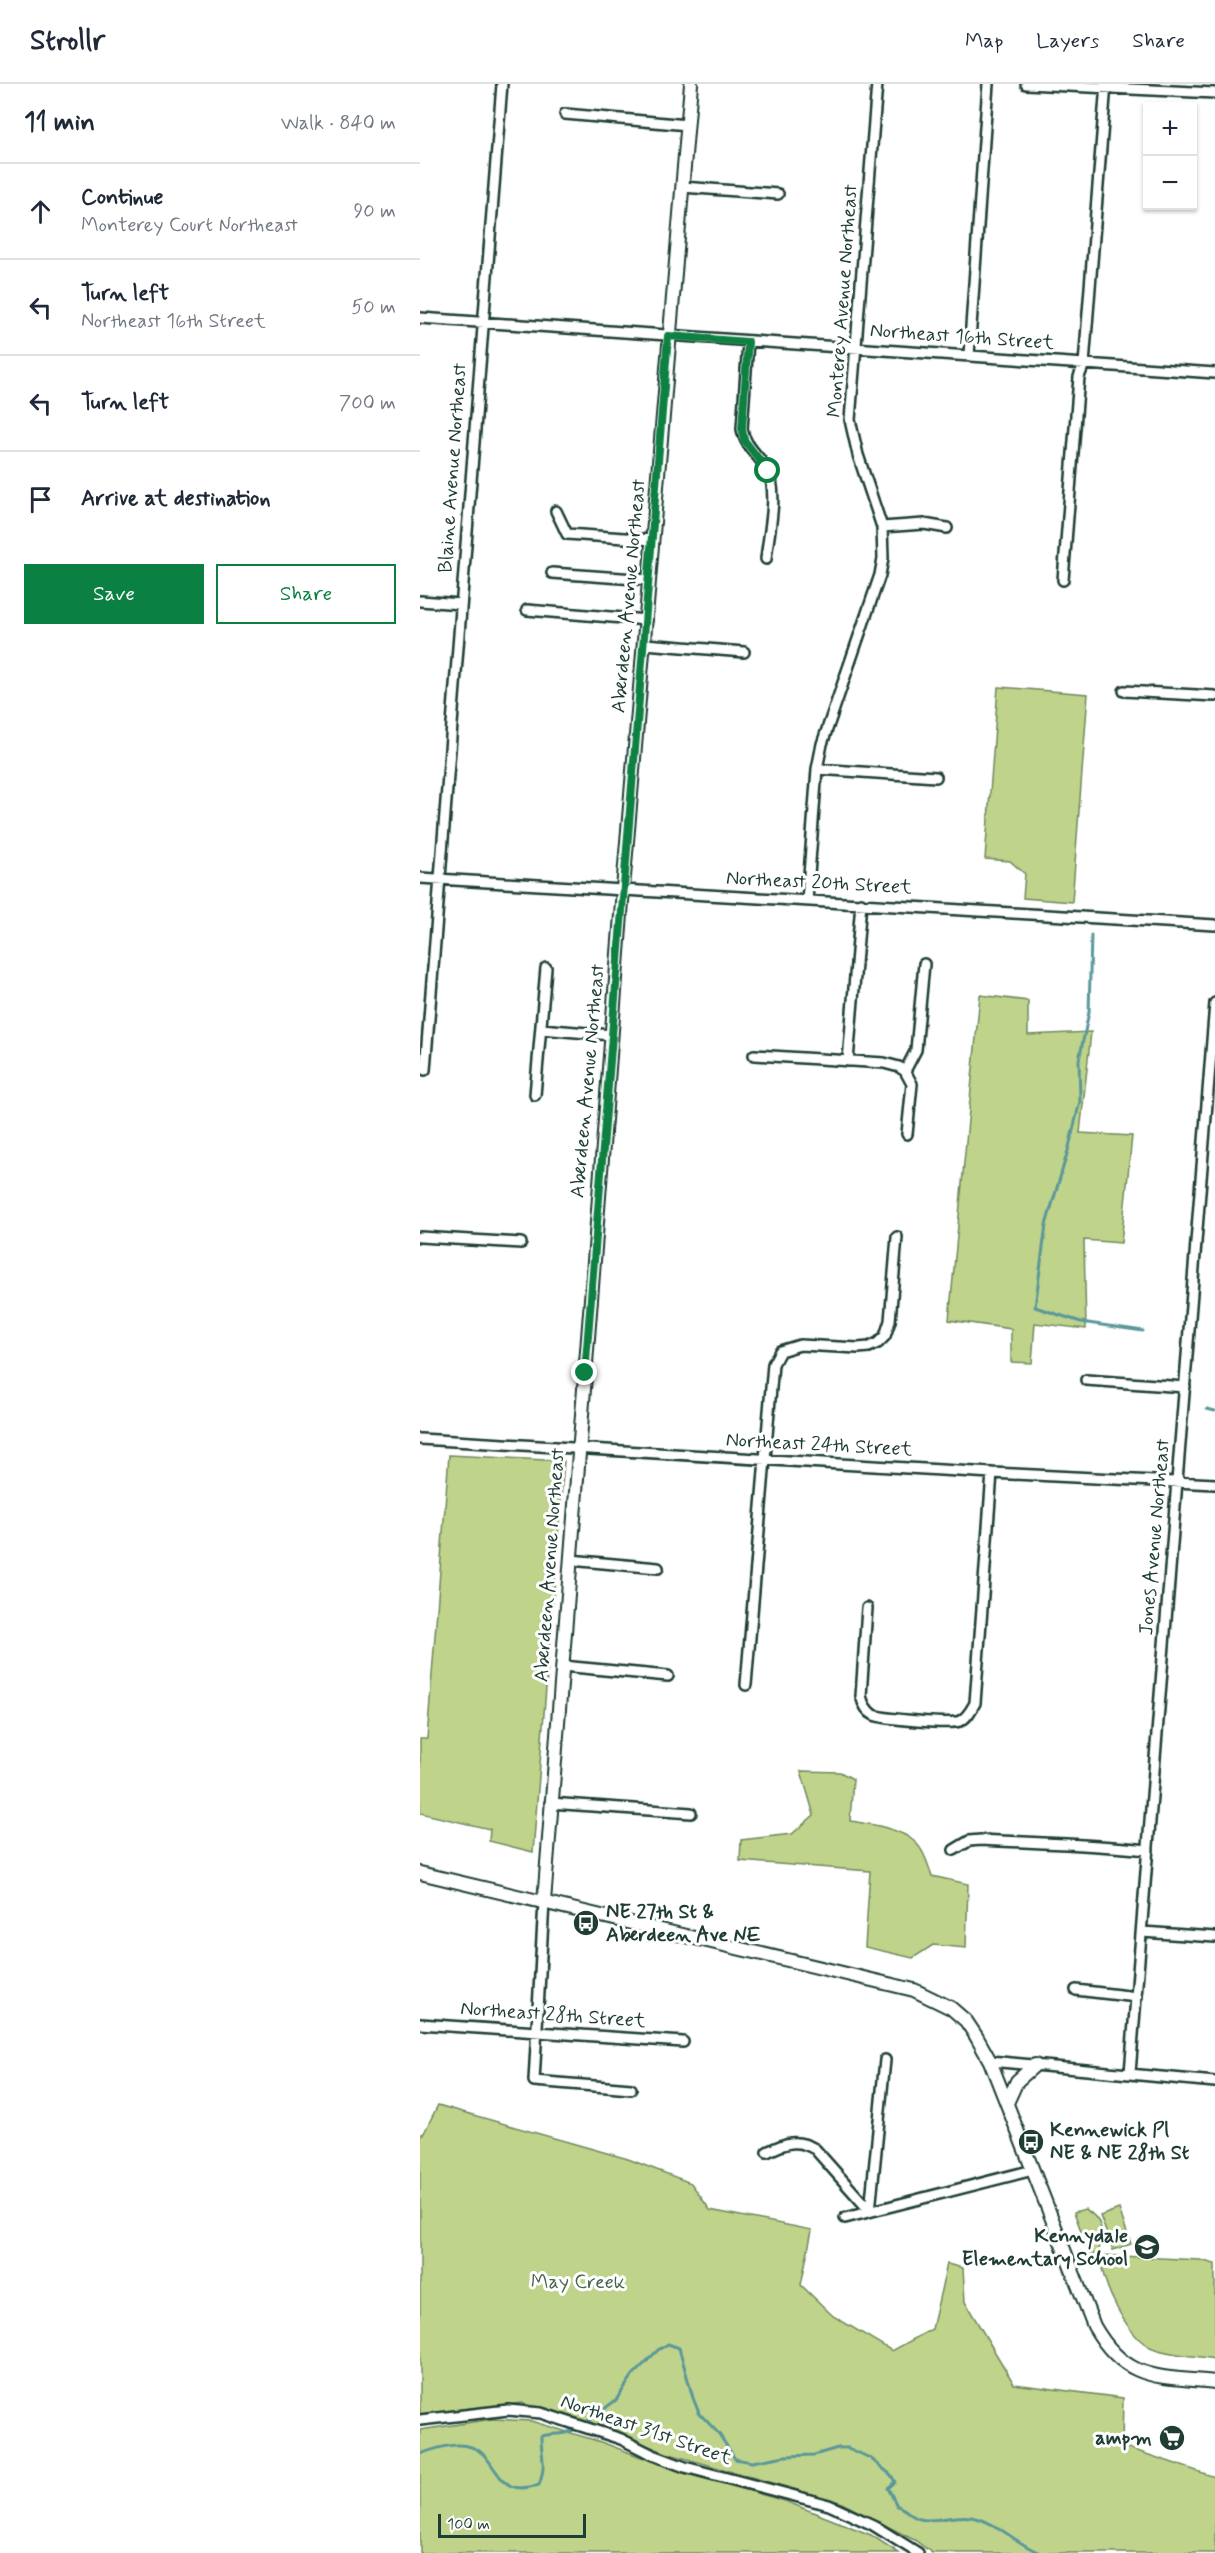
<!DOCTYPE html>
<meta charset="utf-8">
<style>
:root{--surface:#fff;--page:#f2f2f3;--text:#1f2937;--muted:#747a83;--line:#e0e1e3;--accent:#0b8043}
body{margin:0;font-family:Mynerve,sans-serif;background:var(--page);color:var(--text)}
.controls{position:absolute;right:18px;top:18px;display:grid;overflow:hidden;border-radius:0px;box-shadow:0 2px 4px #0004}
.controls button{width:54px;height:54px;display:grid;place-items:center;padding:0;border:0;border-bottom:2px solid var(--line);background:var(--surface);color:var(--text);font:30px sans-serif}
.scale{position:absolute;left:18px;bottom:15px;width:148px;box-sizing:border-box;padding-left:6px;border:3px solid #1f3d34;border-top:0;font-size:16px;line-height:21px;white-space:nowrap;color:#1f3d34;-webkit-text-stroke:4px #fff;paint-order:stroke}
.stop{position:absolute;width:18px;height:18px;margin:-14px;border:4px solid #0b8043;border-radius:50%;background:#fff}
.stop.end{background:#0b8043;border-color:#fff;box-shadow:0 2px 6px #0008}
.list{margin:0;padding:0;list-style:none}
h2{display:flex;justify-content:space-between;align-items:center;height:78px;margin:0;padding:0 24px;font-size:26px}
h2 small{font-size:20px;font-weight:400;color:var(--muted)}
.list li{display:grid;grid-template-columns:39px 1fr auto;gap:18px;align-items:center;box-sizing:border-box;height:96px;padding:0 24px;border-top:2px solid var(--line)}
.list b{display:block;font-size:22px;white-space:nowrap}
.list p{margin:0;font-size:20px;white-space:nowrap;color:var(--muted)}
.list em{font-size:20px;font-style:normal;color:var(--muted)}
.actions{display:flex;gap:12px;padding:18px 24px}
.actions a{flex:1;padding:14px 0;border:2px solid var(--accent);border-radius:0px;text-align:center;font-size:21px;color:var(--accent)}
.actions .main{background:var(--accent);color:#fff}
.icon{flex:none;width:33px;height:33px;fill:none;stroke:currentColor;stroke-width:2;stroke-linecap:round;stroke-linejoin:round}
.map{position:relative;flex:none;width:795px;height:2469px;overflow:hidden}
header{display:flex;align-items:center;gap:36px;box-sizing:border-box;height:84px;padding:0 30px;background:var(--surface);border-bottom:2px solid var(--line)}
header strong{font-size:28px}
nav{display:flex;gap:33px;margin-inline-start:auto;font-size:21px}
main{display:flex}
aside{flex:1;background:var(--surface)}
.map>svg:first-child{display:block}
.green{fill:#bfd48a;stroke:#6f885f;stroke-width:1.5}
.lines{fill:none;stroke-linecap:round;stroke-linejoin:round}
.stream{stroke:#5b979a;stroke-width:3}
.minor-casing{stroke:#1f3d34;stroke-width:14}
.tertiary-casing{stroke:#1f3d34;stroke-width:16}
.minor{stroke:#fff;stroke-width:9}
.tertiary{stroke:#fff;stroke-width:12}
.route{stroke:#0b8043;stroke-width:8}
.labels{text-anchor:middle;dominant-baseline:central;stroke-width:6;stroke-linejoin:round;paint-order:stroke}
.street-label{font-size:20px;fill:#1f3d34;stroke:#fff}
.poi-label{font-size:20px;font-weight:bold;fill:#1f3d34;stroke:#fff;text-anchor:start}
.park-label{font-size:20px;fill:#47634a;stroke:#fff}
</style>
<header>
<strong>Strollr</strong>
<nav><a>Map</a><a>Layers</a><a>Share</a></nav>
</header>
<main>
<aside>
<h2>11 min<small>Walk · 840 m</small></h2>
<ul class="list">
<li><svg class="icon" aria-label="ahead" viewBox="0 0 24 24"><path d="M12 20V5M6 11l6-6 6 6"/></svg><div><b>Continue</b><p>Monterey Court Northeast</p></div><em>90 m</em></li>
<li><svg class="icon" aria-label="left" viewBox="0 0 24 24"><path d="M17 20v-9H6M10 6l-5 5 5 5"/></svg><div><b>Turn left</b><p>Northeast 16th Street</p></div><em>50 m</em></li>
<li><svg class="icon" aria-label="left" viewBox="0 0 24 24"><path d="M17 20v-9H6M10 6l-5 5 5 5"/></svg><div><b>Turn left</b></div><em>700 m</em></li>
<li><svg class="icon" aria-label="arrive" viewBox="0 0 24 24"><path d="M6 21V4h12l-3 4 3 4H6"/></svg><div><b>Arrive at destination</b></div></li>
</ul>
<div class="actions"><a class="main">Save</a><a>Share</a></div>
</aside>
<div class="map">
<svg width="795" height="2469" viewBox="0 0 795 2469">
<rect width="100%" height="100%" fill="#fff"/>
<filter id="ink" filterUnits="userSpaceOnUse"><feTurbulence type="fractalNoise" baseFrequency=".0167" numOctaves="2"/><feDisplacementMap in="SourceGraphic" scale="12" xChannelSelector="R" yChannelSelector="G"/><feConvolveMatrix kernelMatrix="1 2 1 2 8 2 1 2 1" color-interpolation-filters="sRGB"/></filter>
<g filter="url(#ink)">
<path class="green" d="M 578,603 L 668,610 L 652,818 L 603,814 L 605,790 L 590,777 L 565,775 Z
M 560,911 L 608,917 L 608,951 L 671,948 L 660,1049 L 712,1052 L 701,1159 L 664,1156 L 666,1245 L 615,1239 L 612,1279 L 591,1278 L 591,1245 L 529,1236 Z
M 29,1371 L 144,1377 L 113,1768 L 69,1757 L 70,1745 L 0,1729 L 0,1655 L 7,1655 Z
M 381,1687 L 420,1688 L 433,1695 L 430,1737 C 449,1740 480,1744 495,1758 C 504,1766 508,1781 512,1792 L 548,1800 L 546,1864 L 513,1861 L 493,1874 L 445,1863 L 450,1787 L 320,1777 L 321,1756 L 372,1750 L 394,1731 Z
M 18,2021 L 208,2075 L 271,2099 L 290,2126 L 392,2146 L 381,2201 L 413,2232 L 472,2267 L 512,2245 L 527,2180 L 543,2184 L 545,2218 L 594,2300 L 703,2314 L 702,2362 L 795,2393 L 795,2469 L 512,2469 L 496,2457 L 420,2418 L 246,2369 L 194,2348 L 102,2319 L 0,2330 L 0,2051 L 4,2049 Z
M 665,2125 C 684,2136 684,2149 678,2169 L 670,2171 L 654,2128 Z
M 699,2125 L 711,2160 L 693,2166 L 680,2132 Z
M 680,2171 L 780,2176 L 795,2180 L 795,2275 C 776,2272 753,2271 735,2265 C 707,2256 681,2198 680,2171 Z
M 73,2335 L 111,2337 L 181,2358 L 261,2388 L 365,2417 L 451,2451 L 479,2469 L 0,2469 L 0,2346 Z"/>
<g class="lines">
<path class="stream" d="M 671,851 L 669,928 L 659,976 L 660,1017 L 649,1063 L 626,1141 L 615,1223 L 661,1238 L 723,1247
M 787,1325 L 795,1327
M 164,2340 L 196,2316 L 213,2291 L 238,2266 L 248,2260 L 259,2264 L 273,2314 L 279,2329 L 299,2350 L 315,2375 L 332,2378 L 365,2372 L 394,2371 L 418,2364 L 428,2364 L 450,2374 L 471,2391 L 475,2398 L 468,2404 L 477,2422 C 486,2424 490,2433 500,2435 C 517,2439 533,2430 551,2433 C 578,2438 595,2459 620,2469
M 0,2370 C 19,2363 46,2354 63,2370 C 73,2380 78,2395 91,2402 C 99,2406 111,2403 119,2401 C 127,2379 121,2373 121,2352 C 135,2349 145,2352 159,2343"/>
<g class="minor-casing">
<path id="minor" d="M 606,0 L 795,9
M 145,30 L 268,41
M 262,103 L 358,110
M 0,234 L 795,289
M 328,258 L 322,345 C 325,364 340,371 348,388 C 359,408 348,453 346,475
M 549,271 L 568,0
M 136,427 L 147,450 L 233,456
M 462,443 L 504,440 L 527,444
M 132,489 L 229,496
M 643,496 L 659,293 L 664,280 L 686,0
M 0,517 L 41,520
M 107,526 L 227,536
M 225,560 L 324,568
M 704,607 L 795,612
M 397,685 L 516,693
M 0,794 L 795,841
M 387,817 L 397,685 L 402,660 L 460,491 L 463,474 L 462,443 L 438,371 L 430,336 L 457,0
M 121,945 L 191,951
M 334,971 L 464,979 L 479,983 L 485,987
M 428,977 L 441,819
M 5,986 L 82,0
M 115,1011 L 126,884
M 487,1050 L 492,1000 L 485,987 L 496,966 L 504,880
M 0,1153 L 101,1159
M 666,1296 L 765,1303
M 0,1355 L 572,1389 L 795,1400
M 150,1476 L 238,1484
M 447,1524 L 441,1612 C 443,1620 446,1627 454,1631 C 464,1635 531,1641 540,1637 C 547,1634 551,1626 555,1619 L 572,1389
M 142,1582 L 248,1592
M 326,1601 L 353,1280 L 360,1267 L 380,1261 L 438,1264 L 449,1263 L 458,1259 L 465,1252 L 470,1237 L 477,1153
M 130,1719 L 271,1729
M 534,1766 L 549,1757 L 561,1756 C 617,1759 673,1760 728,1766
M 124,1818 L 114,1997 L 211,2005
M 722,1848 L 795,1853
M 656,1906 L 717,1913
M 0,1940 L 263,1958
M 570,1977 L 795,1998
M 710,1989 L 795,919
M 347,2068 C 365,2059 376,2054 395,2065 L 450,2127
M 450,2127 L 465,1976
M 425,2134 L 613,2086
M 0,2336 L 88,2326 L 121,2329 L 201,2355 L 233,2371 L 265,2383 L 409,2421 L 453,2441 L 498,2469"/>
</g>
<g class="tertiary-casing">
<path id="tertiary" d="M 0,1789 L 494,1906 L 531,1924 L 546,1937 L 556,1952 L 570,1977 L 674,2242 C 706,2298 738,2292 795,2298
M 124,1818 L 203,805 L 271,0
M 587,2019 L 597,1997 L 615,1981"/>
</g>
<use href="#minor" class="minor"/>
<use href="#tertiary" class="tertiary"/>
</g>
</g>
<g class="lines" filter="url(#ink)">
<path class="route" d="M 165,1289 L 248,252 L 328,258 L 322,345 L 324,356 L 348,387"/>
</g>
<defs>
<g id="bus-disc" transform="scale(1.35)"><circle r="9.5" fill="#1f3d34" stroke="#fff"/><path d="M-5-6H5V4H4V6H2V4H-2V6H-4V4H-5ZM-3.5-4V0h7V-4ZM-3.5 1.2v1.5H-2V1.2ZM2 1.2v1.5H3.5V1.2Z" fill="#fff"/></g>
<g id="school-disc" transform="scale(1.35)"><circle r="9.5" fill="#1f3d34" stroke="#fff"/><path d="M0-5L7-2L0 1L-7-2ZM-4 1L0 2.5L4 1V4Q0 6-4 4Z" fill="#fff"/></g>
<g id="supermarket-disc" transform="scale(1.35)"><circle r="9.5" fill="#1f3d34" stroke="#fff"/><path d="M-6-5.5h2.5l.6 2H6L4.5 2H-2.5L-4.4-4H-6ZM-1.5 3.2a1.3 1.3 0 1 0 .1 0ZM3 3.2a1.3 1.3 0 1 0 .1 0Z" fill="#fff"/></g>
</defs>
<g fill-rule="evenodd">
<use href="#bus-disc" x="166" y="1839"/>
<use href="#bus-disc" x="611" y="2058"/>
<use href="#school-disc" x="727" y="2163"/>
<use href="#supermarket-disc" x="752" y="2354"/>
</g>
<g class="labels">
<g class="street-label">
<text transform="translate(423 217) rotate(-86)">Monterey Avenue Northeast</text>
<text transform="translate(542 253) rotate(4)">Northeast 16th Street</text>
<text transform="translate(33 384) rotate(-86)">Blaine Avenue Northeast</text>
<text transform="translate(209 512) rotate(-85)">Aberdeen Avenue Northeast</text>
<text transform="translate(399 799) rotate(3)">Northeast 20th Street</text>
<text transform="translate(168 997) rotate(-85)">Aberdeen Avenue Northeast</text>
<text transform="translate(399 1361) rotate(3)">Northeast 24th Street</text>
<text transform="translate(735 1453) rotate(-85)">Jones Avenue Northeast</text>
<text transform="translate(130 1481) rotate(-86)">Aberdeen Avenue Northeast</text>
<text transform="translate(133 1931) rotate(4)">Northeast 28th Street</text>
<text transform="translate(226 2346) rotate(19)">Northeast 31st Street</text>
</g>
<g class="poi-label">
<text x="186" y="1828">NE 27th St &amp;<tspan x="186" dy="23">Aberdeen Ave NE</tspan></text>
<text x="630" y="2046">Kennewick Pl<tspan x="630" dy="23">NE &amp; NE 28th St</tspan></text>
<text x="708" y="2152" text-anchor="end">Kennydale<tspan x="708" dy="23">Elementary School</tspan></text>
<text x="732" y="2354" text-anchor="end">ampm</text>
</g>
<g class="park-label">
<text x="158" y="2198">May Creek</text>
</g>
</g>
</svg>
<div class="controls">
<button>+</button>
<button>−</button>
</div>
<div class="scale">100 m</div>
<div class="stop" style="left:348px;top:387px"></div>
<div class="stop end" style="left:165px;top:1289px"></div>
</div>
</main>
